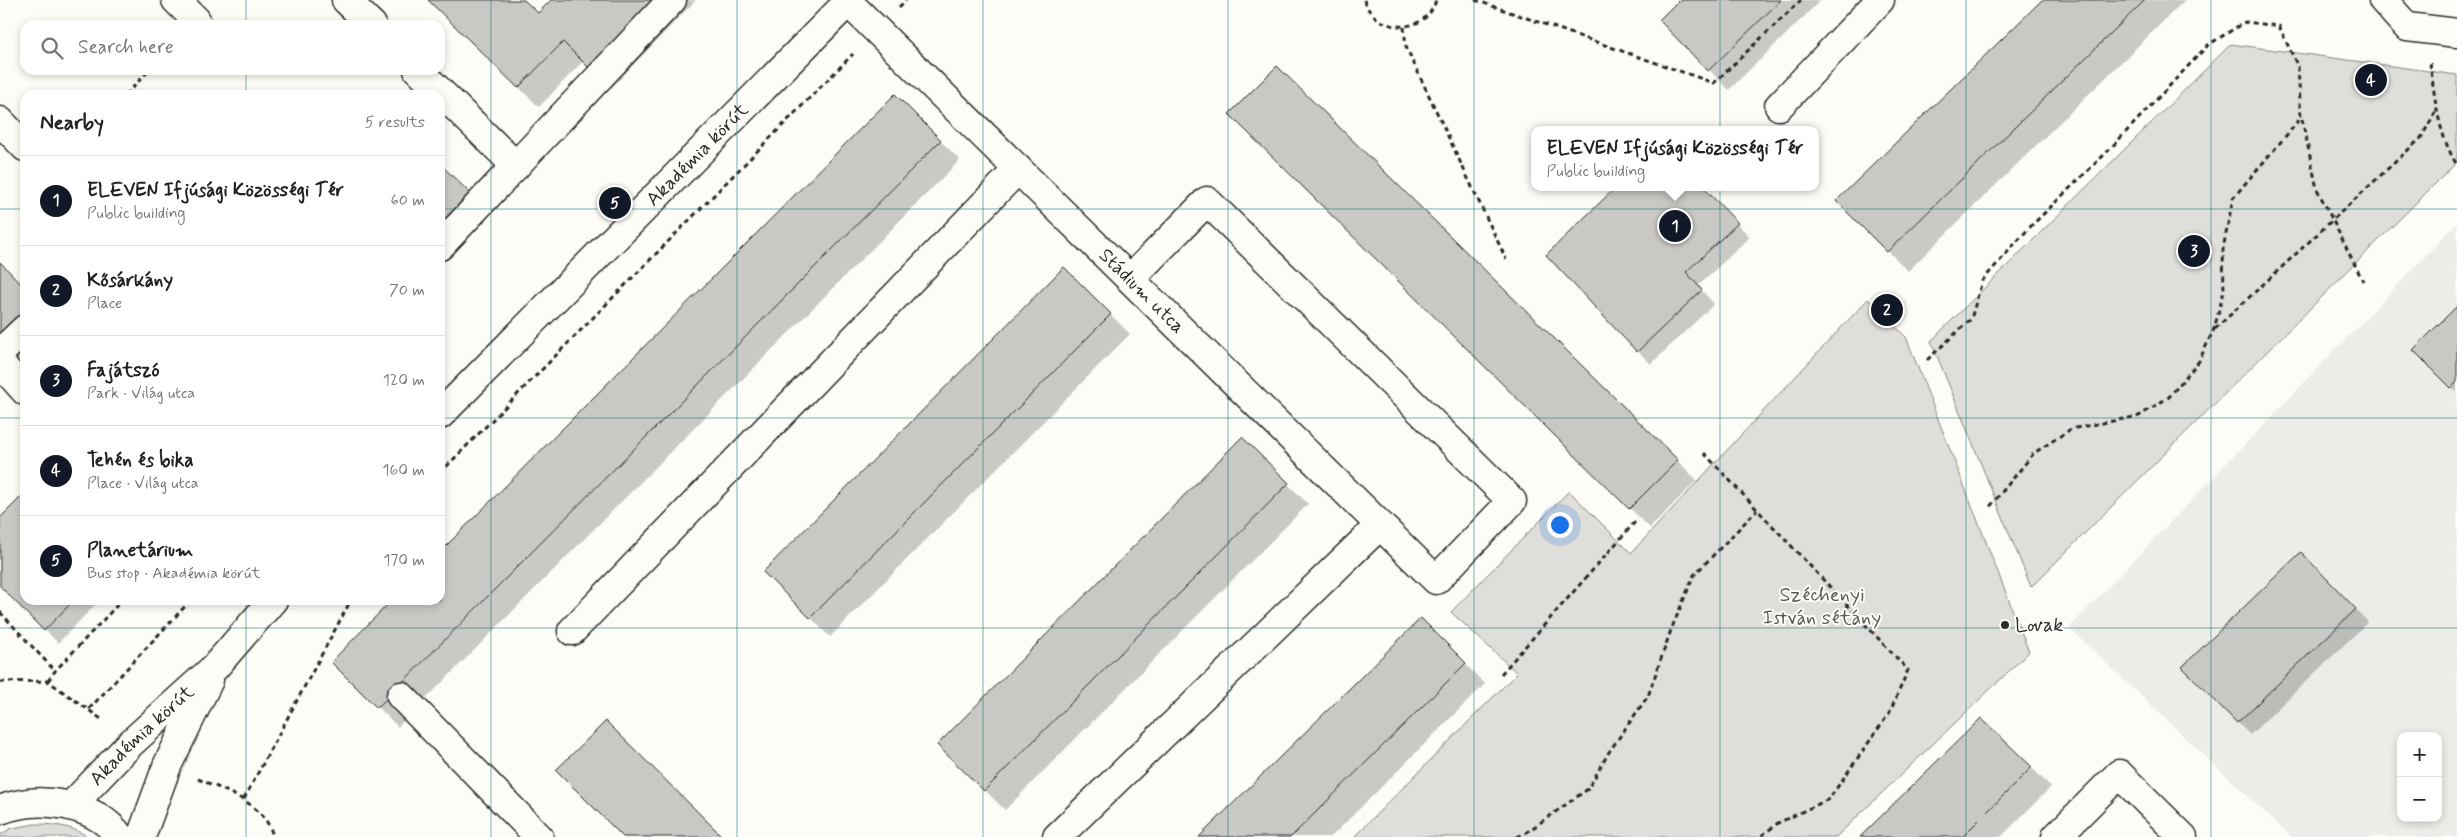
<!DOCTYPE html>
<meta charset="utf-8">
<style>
:root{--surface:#fff;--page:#f2f2f2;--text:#222;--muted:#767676;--line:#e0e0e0;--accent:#111827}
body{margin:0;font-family:Mynerve,sans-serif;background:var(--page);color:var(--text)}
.controls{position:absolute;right:15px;bottom:15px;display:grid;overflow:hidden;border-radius:10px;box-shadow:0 2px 8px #0003}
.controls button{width:45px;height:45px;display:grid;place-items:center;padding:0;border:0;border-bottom:1px solid var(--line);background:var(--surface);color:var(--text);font:25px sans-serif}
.you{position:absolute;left:1559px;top:524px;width:18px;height:18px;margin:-12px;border:4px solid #fff;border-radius:50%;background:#1a73e8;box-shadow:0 0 0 8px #1a73e833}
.badge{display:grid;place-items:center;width:32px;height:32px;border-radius:50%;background:var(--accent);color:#fff;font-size:16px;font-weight:700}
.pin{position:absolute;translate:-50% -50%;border:2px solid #fff;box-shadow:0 1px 5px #0006}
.popup{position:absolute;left:1531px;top:126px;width:288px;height:65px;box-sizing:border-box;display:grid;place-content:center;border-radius:10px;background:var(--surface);filter:drop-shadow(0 1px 4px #0005);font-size:16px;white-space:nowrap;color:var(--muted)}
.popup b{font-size:19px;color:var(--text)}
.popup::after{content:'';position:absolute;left:50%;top:100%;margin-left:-10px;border:10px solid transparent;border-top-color:var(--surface)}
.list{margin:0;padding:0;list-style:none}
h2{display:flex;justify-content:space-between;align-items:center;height:65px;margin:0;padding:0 20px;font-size:21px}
h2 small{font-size:16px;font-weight:400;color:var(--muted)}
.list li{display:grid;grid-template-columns:32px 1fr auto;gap:15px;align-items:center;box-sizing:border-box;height:90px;padding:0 20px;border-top:1px solid var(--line)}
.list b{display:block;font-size:19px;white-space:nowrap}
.list p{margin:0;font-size:16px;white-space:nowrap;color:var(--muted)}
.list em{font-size:16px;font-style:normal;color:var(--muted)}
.icon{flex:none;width:28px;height:28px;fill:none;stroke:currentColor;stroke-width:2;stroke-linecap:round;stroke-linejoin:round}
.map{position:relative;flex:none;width:2457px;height:837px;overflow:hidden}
.search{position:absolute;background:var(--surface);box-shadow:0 2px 8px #0003;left:20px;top:20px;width:425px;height:55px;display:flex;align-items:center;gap:12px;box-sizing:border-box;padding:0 18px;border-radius:15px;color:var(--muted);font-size:19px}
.panel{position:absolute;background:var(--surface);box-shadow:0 2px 8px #0003;left:20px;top:90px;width:425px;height:515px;border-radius:15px}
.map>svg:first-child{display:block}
.built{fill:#edece8;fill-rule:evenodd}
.green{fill:#dfdeda;stroke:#858482}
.shadow{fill:#0003}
.building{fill:#c9c8c4;stroke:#2b2b2b}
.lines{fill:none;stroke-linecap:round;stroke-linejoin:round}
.minor-casing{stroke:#2b2b2b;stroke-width:31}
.path{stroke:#2b2b2b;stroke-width:3;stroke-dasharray:5 4;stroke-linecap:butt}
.minor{stroke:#fdfcf7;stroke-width:28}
.grid{fill:none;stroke:#0f766e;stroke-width:1;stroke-opacity:0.55}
.poi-dot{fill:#2b2b2b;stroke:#fdfcf7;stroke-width:2}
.labels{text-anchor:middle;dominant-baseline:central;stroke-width:4;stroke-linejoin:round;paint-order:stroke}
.street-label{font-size:20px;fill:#2b2b2b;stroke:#fdfcf7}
.park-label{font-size:20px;fill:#585857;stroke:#fdfcf7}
.poi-label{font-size:20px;fill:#2b2b2b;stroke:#fdfcf7;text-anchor:start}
</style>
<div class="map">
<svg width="2457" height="837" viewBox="0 0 2457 837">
<rect width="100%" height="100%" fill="#fdfcf7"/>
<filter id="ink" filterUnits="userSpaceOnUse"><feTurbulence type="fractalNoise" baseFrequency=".02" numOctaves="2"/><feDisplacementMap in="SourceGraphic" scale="10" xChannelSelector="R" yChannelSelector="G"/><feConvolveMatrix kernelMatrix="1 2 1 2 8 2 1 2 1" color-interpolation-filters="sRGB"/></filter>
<g filter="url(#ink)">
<path class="built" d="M 2457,223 L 2457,837 L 2291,837 L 2069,628 ZM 2401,736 L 2438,736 L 2438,818 L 2401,818 Z"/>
<path class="green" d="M 2231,44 L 2457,75 L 2457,162 L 2031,587 L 1931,341 Z
M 1868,299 L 1906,337 L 2029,652 L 1836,837 L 1354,837 L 1517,673 L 1451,612 L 1569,491 L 1631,553 Z
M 35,824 C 54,824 72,826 88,837 L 0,837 L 0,835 L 12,828 Z"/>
<path class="shadow" d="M 429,0 L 522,0 L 538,15 L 552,0 L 696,0 L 611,88 L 583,61 L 539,107 Z
M 1681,0 L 1821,0 L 1729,90 L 1660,20 Z
M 2044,0 L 2185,0 L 1908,271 L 1838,201 Z
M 1277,67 L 1697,480 L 1650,528 L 1231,114 Z
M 895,96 L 960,160 L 398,727 L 332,662 L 394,600 L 440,600 L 440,554 Z
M 440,165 L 489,214 L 440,264 Z
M 1702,187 L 1750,237 L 1698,286 L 1714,304 L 1651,364 L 1638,351 Z
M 0,263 L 25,289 L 25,353 L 0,377 Z
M 1064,269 L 1130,334 L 830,637 L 765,572 Z
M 2457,308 L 2457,392 L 2415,350 Z
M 1242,439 L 1308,504 L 1005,810 L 939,745 Z
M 25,494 L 25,600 L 100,600 L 58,643 L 0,584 L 0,520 Z
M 2314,567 L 2368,622 L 2250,735 L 2237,722 Z
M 1421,619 L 1485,684 L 1331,837 L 1201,837 Z
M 2031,767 L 2051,787 L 2001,837 L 1862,837 Z"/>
<path class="building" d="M 428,0 L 524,0 L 538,13 L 551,0 L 657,0 L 590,69 L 563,42 L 518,88 Z
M 1679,0 L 1781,0 L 1708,71 L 1659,20 Z
M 2042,0 L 2145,0 L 1887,252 L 1836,201 Z
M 1277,66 L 1678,460 L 1629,509 L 1229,114 Z
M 895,94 L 941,140 L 377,708 L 331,662 L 392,600 L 440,600 L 440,552 Z
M 440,164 L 470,193 L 440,224 Z
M 1616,187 L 1703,187 L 1738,223 L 1686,272 L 1702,290 L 1637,352 L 1546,255 Z
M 0,262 L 25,288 L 25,314 L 0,338 Z
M 1064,267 L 1111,314 L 810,618 L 763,572 Z
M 2457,306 L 2457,382 L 2451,388 L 2413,350 Z
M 1242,437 L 1289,483 L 984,791 L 937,745 Z
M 25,493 L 25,600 L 74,600 L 44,631 L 0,586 L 0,518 Z
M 2301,552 L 2356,609 L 2237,723 L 2182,667 Z
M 1421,618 L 1466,663 L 1291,837 L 1199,837 Z
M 1981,718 L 2032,767 L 1962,837 L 1860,837 Z
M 606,721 L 723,837 L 623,837 L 556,770 Z"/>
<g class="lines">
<g class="minor-casing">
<g id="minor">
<path d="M 176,0 L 196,20"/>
<path d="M 346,0 L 372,25"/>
<path d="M 2383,0 L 2407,27 L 2457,33"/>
<path id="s1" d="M 848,2 L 1436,580 L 1512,501 L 1207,201 L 1130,279"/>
<path d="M 418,70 L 516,166"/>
<path d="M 1779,106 L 1880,0"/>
<path d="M 0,121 L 25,147"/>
<path d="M 440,246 L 672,0"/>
<path d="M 0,353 L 25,329"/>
<path d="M 0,363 L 25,391"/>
<path id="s2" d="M 440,415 L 850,0"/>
<path d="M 572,631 L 1018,169"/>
<path d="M 401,696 L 539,837"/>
<path id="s3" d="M 71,806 L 131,743 L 215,667 L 273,600"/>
<path d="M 0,810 C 38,795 94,802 120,837"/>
<path d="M 141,837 L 167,766 L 209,680"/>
<path d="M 1057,837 L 1380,525"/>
<path d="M 2056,837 L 2119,774 L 2183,837"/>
</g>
</g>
<path class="path" d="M 1364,0 C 1375,34 1426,36 1436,0
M 1475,0 L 1714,83 L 1801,0
M 899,7 L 906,0
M 1404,27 L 1406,47 L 1506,259
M 2430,63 C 2435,99 2438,134 2457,165
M 126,95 L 149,70
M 2302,119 L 2317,189 L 2363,281
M 2215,329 L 2421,138 L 2436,111
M 1927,360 L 1971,319 L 1982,281 L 2029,228 L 2108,151 L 2208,45 L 2245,22 L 2279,26 L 2298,67 L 2301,118 L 2233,198 L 2223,249 L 2224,291 L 2214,329 L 2199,361 L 2169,397 L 2139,416 L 2071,429 L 2034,453 L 1988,509
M 1704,453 L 1908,670 L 1890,712 L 1829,799 L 1778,823 L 1760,837
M 440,473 L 853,54
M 0,612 L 55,671
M 1501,674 L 1635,522
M 48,681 L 55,671 L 122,600
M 0,682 L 48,681 L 104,721
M 89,709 L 191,600
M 198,779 C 226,791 266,804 273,837
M 244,799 L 351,600
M 1517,837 L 1527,832 L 1588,789 L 1609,752 L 1648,696 L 1671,630 L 1694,575 L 1757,510"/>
<use href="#minor" class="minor"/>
</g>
</g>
<path class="grid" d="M 246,0 L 246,25M 491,0 L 491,837M 737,0 L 737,837M 983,0 L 983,837M 1228,0 L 1228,837M 1474,0 L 1474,837M 1720,0 L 1720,837M 1966,0 L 1966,837M 2211,0 L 2211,837M 246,70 L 246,95M 0,209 L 25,209M 440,209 L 2457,209M 0,418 L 25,418M 440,418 L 2457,418M 246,600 L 246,837M 0,628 L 2457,628"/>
<circle class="poi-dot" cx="2005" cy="625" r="5"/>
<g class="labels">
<g class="street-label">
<text stroke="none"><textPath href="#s2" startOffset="366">Akadémia körút</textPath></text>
<text stroke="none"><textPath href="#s1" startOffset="412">Stádium utca</textPath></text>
<text stroke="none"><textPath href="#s3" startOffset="100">Akadémia körút</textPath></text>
</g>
<g class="park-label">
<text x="1822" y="595">Széchenyi<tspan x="1822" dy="23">István sétány</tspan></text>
</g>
<g class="poi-label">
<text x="2015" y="625">Lovak</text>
</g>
</g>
</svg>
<div class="controls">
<button>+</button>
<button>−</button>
</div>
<div class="you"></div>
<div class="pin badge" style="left:1675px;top:226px">1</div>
<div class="popup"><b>ELEVEN Ifjúsági Közösségi Tér</b>Public building</div>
<div class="pin badge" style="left:1887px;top:310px">2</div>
<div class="pin badge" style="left:2194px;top:251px">3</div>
<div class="pin badge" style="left:2371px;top:80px">4</div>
<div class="pin badge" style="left:615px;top:203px">5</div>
<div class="search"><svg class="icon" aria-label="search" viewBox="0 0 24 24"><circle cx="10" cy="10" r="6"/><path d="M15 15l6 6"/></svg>Search here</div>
<section class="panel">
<h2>Nearby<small>5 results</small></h2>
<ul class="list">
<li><span class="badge">1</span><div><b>ELEVEN Ifjúsági Közösségi Tér</b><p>Public building</p></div><em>60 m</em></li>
<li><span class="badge">2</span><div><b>Kősárkány</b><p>Place</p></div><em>70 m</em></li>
<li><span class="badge">3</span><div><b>Fajátszó</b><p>Park · Világ utca</p></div><em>120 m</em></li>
<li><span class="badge">4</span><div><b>Tehén és bika</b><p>Place · Világ utca</p></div><em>160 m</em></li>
<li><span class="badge">5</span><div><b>Planetárium</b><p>Bus stop · Akadémia körút</p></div><em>170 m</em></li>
</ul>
</section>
</div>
